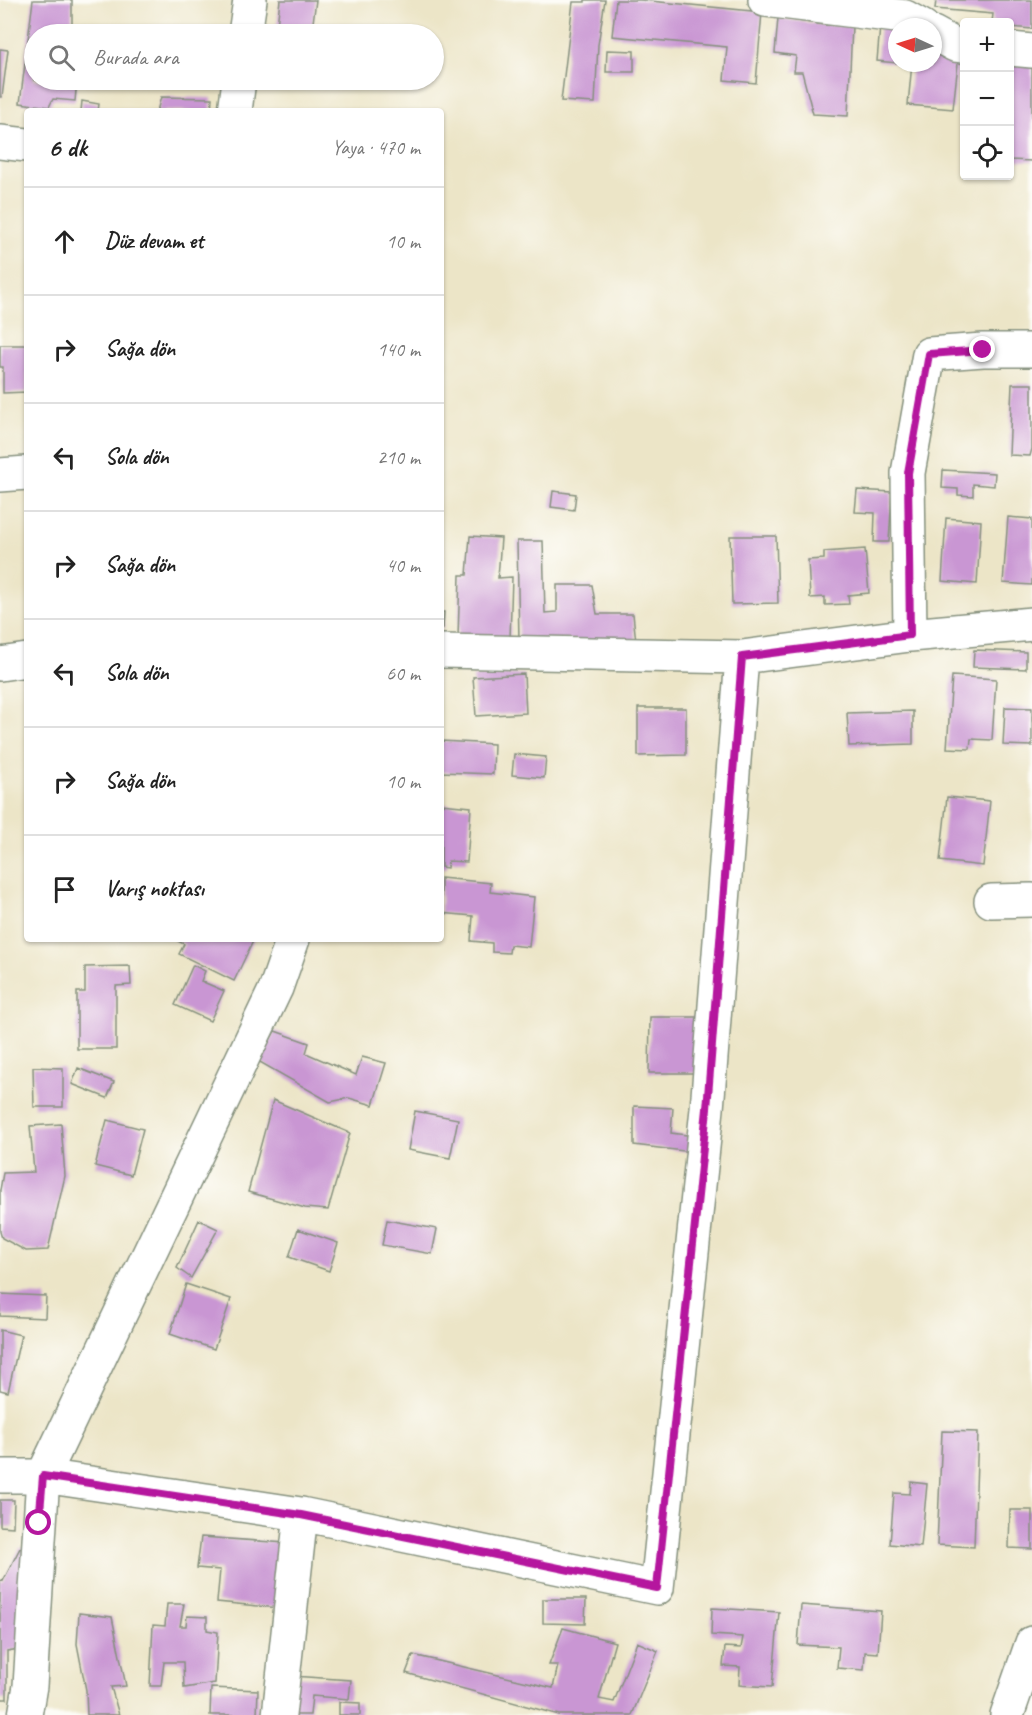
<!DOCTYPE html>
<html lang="tr">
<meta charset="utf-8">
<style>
:root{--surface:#fff;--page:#f2f2f2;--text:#222;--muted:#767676;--line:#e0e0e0}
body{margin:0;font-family:Caveat,sans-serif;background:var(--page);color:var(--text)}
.controls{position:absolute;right:18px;top:18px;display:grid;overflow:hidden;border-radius:6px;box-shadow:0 2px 4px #0004}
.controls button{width:54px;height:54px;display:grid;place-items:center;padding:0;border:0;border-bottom:2px solid var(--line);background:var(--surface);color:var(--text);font:30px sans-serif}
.compass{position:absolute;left:888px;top:18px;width:54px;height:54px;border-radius:50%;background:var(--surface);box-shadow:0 2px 4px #0004;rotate:274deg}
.stop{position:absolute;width:18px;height:18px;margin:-14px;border:4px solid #b5179e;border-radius:50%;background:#fff}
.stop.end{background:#b5179e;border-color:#fff;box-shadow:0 2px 6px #0008}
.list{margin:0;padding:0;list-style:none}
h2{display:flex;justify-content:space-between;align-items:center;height:78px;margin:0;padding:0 24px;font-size:26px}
h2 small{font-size:20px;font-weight:400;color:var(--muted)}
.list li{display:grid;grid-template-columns:39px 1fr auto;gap:18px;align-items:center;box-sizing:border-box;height:108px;padding:0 24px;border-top:2px solid var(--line)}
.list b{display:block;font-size:22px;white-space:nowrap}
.list em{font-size:20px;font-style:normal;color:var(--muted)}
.icon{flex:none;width:33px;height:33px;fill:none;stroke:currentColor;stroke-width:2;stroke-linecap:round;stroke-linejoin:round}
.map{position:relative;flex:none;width:1032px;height:1715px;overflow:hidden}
.search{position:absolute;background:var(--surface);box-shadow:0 2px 4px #0004;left:24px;top:24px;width:420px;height:66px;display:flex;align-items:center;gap:15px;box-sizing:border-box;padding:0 21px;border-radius:33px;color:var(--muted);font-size:22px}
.panel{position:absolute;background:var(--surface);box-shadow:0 2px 4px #0004;left:24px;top:108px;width:420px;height:834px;border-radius:6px}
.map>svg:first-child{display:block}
.building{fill:#c996d3}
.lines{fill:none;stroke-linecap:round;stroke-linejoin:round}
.minor-casing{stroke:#86917e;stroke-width:36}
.minor{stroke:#fff;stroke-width:33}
.route{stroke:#b5179e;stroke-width:8}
</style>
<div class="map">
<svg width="1032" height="1715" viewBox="0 0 1032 1715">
<rect width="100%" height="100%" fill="#fdfcf7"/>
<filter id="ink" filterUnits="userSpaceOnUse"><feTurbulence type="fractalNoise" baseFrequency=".0167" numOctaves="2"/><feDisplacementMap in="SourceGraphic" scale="12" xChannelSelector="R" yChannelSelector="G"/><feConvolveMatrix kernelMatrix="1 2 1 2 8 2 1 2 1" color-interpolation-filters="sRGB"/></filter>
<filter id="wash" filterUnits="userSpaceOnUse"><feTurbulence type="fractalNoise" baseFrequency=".008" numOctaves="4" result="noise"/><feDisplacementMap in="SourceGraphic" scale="24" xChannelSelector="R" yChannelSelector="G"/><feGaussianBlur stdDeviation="1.35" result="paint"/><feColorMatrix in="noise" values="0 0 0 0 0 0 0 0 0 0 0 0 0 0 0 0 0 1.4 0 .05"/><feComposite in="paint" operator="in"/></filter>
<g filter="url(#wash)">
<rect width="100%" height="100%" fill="#ece5c7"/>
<g id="blocks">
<path class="building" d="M 33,0 L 72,0 L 72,27 L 83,28 L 82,34 L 34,34 L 34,80 L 77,80 L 75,101 L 53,99 L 49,107 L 20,103 Z
M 280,0 L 316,0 L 312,30 L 277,26 Z
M 585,0 L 605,0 L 598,45 L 595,103 L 561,101 L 573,2 L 585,2 Z
M 616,0 L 640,0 L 762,12 L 756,83 L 724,80 L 727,47 L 612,36 Z
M 936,0 L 1032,0 L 1032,29 L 1010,27 L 1010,22 L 992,22 L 993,14 L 935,9 Z
M 778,18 L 824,25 L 852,26 L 848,116 L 813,114 L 802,72 L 794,72 L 796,56 L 775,53 Z
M 880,26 L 897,29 L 897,63 L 877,61 Z
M 0,49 L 8,50 L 2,97 L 0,97 Z
M 607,50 L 634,51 L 634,72 L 606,72 Z
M 933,51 L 959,54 L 953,109 L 908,105 L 912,63 L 933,63 Z
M 1010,63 L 1032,65 L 1032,161 L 1010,160 Z
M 161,97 L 212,98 L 211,111 L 157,111 Z
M 82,101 L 99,104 L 98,111 L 81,111 Z
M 0,345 L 27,345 L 27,392 L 3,393 L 3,367 L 0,367 Z
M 1012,384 L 1032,384 L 1032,449 L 1030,456 L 1009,455 Z
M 943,470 L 995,473 L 994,486 L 973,484 L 973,496 L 958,495 L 958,489 L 942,488 Z
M 857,490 L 892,492 L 889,542 L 874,542 L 875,513 L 855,512 Z
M 553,491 L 576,494 L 574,510 L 551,507 Z
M 1008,517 L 1032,519 L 1032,585 L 1003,583 Z
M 946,518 L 981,521 L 977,584 L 942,581 Z
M 470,536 L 501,538 L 498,578 L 512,577 L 510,639 L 458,637 L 460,575 L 467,575 Z
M 730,536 L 776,536 L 778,603 L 732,604 Z
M 517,541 L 543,541 L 545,613 L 557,612 L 557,585 L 592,585 L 597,614 L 633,614 L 636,642 L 519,641 Z
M 865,549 L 869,593 L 848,595 L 849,604 L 825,605 L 825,597 L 810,598 L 808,560 L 824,559 L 824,552 Z
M 441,612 L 444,612 L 443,628 L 441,628 Z
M 974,650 L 1026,652 L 1026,669 L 973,667 Z
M 524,674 L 526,713 L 476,716 L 473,677 Z
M 952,676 L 996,679 L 992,740 L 971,739 L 970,749 L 947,748 Z
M 1005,707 L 1032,708 L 1032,746 L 1003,745 Z
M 638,708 L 686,708 L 686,755 L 638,756 Z
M 913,711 L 913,744 L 849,746 L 847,713 Z
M 441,741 L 494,744 L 493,774 L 441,772 Z
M 514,754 L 546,757 L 544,778 L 512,775 Z
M 947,797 L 990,801 L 983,866 L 940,861 Z
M 441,804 L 471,807 L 467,862 L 448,861 L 447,868 L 441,867 Z
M 441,878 L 491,883 L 490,892 L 534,897 L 529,947 L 510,945 L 509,953 L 492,952 L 492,943 L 471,941 L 473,916 L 441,913 Z
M 174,939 L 254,939 L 234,981 L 179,954 L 184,944 Z
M 193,965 L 205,971 L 201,981 L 224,991 L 210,1021 L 175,1005 Z
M 130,966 L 131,985 L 116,986 L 116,1049 L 77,1049 L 77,992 L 85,992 L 85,967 Z
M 650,1017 L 701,1017 L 701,1073 L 649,1073 Z
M 275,1031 L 309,1043 L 306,1053 L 356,1075 L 362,1057 L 386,1063 L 373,1105 L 349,1098 L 330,1102 L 258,1061 Z
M 33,1067 L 63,1068 L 63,1107 L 34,1107 Z
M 78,1068 L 114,1082 L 107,1098 L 72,1084 Z
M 273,1100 L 350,1133 L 328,1210 L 305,1208 L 248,1192 Z
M 634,1106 L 673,1108 L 671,1133 L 695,1136 L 692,1152 L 634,1145 Z
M 415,1111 L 458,1119 L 450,1158 L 408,1150 Z
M 107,1120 L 143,1129 L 131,1175 L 95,1166 Z
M 61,1124 L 65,1176 L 48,1250 L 26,1251 L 2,1238 L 0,1232 L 0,1190 L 3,1173 L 34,1172 L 30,1126 Z
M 199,1220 L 218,1229 L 191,1278 L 177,1268 Z
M 387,1220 L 437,1229 L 432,1254 L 382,1245 Z
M 298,1229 L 338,1243 L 329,1271 L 289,1257 Z
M 186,1284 L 231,1299 L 214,1349 L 170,1334 Z
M 0,1294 L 46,1296 L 45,1318 L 0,1316 Z
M 0,1330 L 21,1335 L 8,1392 L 0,1390 Z
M 942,1431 L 978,1432 L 974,1547 L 937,1545 Z
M 911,1482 L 927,1484 L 921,1547 L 890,1544 L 894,1493 L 910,1494 Z
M 0,1500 L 14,1500 L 13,1527 L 0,1526 Z
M 1010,1510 L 1032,1510 L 1032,1549 L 1009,1548 Z
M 201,1537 L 286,1543 L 279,1608 L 217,1602 L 220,1570 L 197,1568 Z
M 20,1548 L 30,1548 L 19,1649 L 7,1651 L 7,1699 L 0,1699 L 0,1580 L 3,1581 Z
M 543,1599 L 586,1599 L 585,1624 L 543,1623 Z
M 167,1604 L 184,1604 L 180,1626 L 186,1626 L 187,1616 L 207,1617 L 207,1630 L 218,1632 L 215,1683 L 184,1688 L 183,1662 L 164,1662 L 161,1686 L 150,1686 L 153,1625 L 165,1626 Z
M 801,1605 L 881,1611 L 878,1653 L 865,1652 L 864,1670 L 837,1668 L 839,1647 L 798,1645 Z
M 712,1608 L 779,1612 L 772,1687 L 739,1685 L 740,1667 L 723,1666 L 725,1647 L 741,1648 L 743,1637 L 711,1635 Z
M 79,1613 L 112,1617 L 126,1686 L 111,1687 L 119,1715 L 87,1715 L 86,1690 L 77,1644 Z
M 563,1628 L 615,1642 L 599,1699 L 614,1702 L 637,1642 L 658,1651 L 632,1715 L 559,1715 L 406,1673 L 413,1655 L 553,1688 L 558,1665 L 549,1665 Z
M 292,1676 L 351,1680 L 349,1699 L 312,1696 L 310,1715 L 290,1715 Z
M 211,1688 L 258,1690 L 257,1715 L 210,1715 Z
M 339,1702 L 360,1703 L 360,1715 L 339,1715 Z"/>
</g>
</g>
<g filter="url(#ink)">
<use href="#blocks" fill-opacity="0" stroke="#86917e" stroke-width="1.5"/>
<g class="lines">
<g class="minor-casing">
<path id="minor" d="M 765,0 L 905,17 L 923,27
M 933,33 L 955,45 L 964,46
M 245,34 L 250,0
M 1010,49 L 1032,51
M 235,111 L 239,80
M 0,142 L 27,145
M 0,475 L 27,473
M 910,635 L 908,473 L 929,354 L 983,350 L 1032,350
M 441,651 L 742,657 L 910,635 L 1032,624
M 0,664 L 27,660
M 991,901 L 1032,900
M 0,1476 L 43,1476 L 301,1514 L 657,1588 L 707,1109 L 742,657
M 25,1715 L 30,1686 L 43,1476 L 276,988 L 293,939
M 279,1715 L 301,1514
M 1007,1715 L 1032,1643"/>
</g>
<use href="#minor" class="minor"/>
</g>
</g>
<g class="lines" filter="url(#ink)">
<path class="route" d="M 39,1523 L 43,1476 L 301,1515 L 657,1588 L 707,1109 L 742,657 L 910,635 L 908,473 L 929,354 L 983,350"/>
</g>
</svg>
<div class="controls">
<button>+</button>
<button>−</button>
<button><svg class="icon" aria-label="locate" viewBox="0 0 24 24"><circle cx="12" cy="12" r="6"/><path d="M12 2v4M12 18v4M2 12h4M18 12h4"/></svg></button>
</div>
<svg class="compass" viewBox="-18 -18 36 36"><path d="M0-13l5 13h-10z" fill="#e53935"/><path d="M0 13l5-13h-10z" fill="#767676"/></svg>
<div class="stop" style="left:39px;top:1523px"></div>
<div class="stop end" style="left:983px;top:350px"></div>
<div class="search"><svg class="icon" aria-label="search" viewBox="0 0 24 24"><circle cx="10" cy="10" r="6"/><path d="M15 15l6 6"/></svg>Burada ara</div>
<section class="panel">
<h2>6 dk<small>Yaya · 470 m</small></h2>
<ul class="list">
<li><svg class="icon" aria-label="ahead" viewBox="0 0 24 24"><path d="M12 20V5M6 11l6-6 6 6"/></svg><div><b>Düz devam et</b></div><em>10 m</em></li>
<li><svg class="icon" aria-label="right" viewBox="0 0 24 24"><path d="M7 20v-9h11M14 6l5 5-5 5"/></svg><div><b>Sağa dön</b></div><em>140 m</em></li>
<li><svg class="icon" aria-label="left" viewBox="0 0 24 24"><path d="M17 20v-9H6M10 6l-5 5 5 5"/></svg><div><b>Sola dön</b></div><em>210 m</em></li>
<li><svg class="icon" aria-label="right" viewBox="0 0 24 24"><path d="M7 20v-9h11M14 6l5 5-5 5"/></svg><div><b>Sağa dön</b></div><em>40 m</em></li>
<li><svg class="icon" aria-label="left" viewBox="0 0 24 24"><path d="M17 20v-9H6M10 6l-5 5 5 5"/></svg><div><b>Sola dön</b></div><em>60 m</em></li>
<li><svg class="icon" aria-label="right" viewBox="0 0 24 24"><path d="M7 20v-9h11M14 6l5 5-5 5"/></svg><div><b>Sağa dön</b></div><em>10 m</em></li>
<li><svg class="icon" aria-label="arrive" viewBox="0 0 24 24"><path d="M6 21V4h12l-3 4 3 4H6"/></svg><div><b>Varış noktası</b></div></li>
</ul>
</section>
</div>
